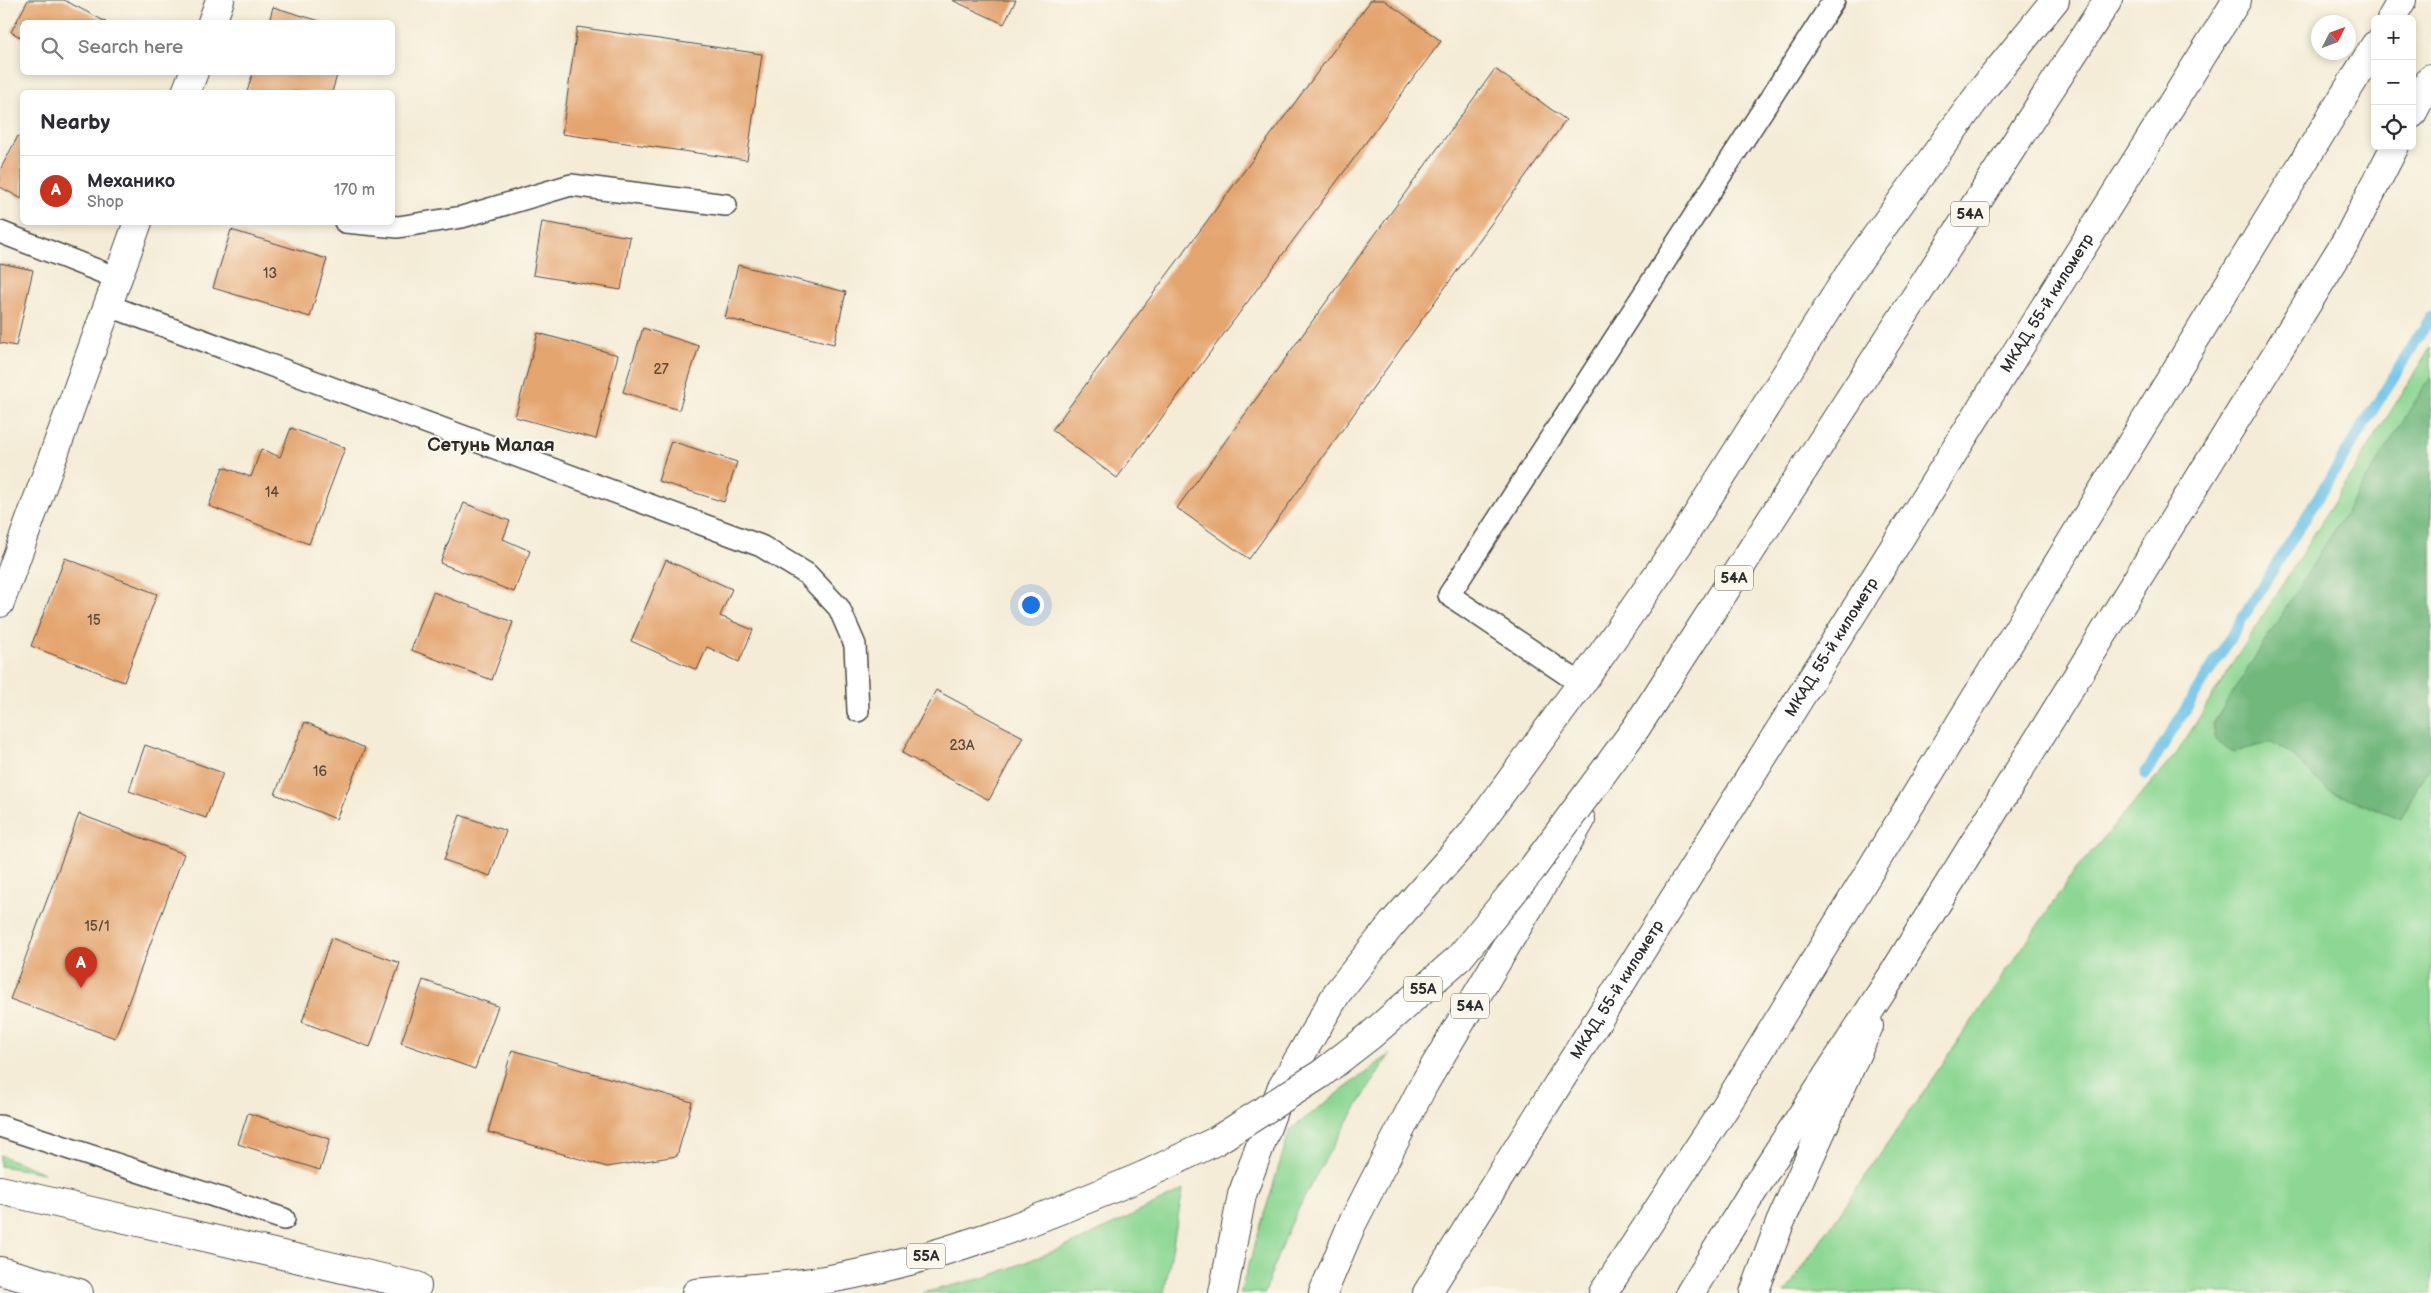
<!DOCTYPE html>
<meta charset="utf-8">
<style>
:root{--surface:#fff;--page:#f2f2f3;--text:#2b2b33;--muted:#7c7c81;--line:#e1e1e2;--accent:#c8321e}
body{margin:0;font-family:"Balsamiq Sans",sans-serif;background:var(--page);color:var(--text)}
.controls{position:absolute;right:15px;top:15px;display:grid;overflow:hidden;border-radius:8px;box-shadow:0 2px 8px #0003}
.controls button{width:45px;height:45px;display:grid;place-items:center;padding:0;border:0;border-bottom:1px solid var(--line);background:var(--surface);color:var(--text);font:25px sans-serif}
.compass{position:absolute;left:2311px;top:15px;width:45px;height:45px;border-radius:50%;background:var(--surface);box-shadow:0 2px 8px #0003;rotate:48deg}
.you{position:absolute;left:1030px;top:604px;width:18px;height:18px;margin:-12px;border:4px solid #fff;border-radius:50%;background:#1a73e8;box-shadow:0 0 0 8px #1a73e833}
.badge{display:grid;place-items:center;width:32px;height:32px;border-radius:50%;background:var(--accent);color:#fff;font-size:16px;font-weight:700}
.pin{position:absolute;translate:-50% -41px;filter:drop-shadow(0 1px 2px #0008)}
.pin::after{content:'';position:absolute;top:26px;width:18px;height:15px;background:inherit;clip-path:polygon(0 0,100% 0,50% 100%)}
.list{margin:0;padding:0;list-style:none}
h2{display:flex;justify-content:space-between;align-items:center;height:65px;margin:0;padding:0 20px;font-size:21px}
h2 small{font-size:16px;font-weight:400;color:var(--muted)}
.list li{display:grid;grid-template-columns:32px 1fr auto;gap:15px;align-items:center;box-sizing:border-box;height:70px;padding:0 20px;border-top:1px solid var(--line)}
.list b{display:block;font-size:19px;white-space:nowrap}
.list p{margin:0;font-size:16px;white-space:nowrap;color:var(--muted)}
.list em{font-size:16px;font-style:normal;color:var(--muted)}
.icon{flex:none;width:28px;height:28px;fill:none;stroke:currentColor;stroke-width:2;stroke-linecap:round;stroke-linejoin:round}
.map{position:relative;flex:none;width:2431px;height:1293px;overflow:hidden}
.search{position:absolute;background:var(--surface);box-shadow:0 2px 8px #0003;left:20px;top:20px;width:375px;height:55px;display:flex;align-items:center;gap:12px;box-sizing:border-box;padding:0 18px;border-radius:8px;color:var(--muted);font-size:19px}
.panel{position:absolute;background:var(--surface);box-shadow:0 2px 8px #0003;left:20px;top:90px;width:375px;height:135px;border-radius:8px}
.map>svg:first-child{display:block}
.green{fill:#8cd793;stroke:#5c815f}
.forest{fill:#71b87d;stroke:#4e7254}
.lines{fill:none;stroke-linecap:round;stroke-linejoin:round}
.stream{stroke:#6ac2e7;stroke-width:11}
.building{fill:#e4a46e}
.lane-casing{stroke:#494845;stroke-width:24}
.street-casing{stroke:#494845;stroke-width:30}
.primary-casing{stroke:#494845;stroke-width:30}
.highway-casing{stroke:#494845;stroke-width:30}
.lane{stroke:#fff;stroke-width:21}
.street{stroke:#fff;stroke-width:28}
.primary{stroke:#fff;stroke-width:28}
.highway{stroke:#fff;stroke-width:28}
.highway-bridge-casing{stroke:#494845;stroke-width:30;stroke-linecap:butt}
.highway-bridge{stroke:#fff;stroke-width:28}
.labels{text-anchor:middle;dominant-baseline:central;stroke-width:4;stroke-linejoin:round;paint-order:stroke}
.number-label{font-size:14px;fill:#59493c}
.shield{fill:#fbf7ec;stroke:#696865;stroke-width:1}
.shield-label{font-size:15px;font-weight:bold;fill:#2b2b2b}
.street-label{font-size:16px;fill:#2b2b2b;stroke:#fbf7ec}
.quarter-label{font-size:19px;font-weight:bold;fill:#2b2b2b;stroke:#fbf7ec}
</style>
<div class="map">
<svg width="2431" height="1293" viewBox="0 0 2431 1293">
<rect width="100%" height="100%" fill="#fbf7ec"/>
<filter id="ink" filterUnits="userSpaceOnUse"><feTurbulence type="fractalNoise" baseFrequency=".02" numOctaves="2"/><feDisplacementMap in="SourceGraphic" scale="10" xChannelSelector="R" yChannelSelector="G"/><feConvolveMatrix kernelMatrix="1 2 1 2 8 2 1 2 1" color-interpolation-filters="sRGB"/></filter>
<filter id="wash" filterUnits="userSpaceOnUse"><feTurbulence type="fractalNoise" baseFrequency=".0096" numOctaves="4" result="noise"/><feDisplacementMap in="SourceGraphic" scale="20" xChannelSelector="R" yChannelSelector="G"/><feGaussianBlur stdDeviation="1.12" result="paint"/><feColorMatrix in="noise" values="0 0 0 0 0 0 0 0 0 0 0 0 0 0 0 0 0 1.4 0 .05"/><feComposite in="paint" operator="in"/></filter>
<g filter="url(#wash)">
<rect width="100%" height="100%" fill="#f4ecd6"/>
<path class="green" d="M 2431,347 L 2431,1293 L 1785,1293 L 2075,871 L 2177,753 Z
M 1390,1054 C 1343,1130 1290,1207 1265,1293 L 1240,1293 L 1290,1130 Z
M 0,1155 L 44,1173 L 0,1166 Z
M 1183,1190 L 1164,1293 L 922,1293 L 987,1277 L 1082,1240 Z"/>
<path class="forest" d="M 2431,376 L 2431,768 L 2428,768 L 2401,819 L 2327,790 L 2291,754 L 2272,742 L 2234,752 L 2216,741 L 2213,724 Z"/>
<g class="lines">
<path class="stream" d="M 2145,774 L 2431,317"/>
</g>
<g id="blocks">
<path class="building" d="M 28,0 L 64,0 L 106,22 L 22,22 L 22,38 L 11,32 Z
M 952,0 L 1016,0 L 1004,24 Z
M 1371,0 L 1384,0 L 1441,41 L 1117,478 L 1052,430 Z
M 273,7 L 323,22 L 269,22 Z
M 577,27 L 762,54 L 747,160 L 562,134 Z
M 1495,69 L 1566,120 L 1249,559 L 1177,508 Z
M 253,72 L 338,72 L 332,92 L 247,92 Z
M 18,136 L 22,139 L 22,199 L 0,187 L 0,170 Z
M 542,222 L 630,237 L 621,290 L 533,275 Z
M 231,230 L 327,259 L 310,317 L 213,288 Z
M 0,263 L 33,270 L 16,346 L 0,343 Z
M 738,265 L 846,292 L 834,344 L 725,318 Z
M 643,328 L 699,346 L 679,410 L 623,392 Z
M 538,333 L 618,355 L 596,439 L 515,417 Z
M 291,428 L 345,448 L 309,544 L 209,506 L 223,467 L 251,477 L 261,449 L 280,457 Z
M 671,441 L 737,462 L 724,502 L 658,481 Z
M 464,503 L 510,521 L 503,539 L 530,551 L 514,592 L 440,563 Z
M 65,558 L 157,594 L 124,682 L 31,646 Z
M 666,560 L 732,589 L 720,616 L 753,630 L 739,662 L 707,647 L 697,670 L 631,641 Z
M 433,592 L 513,622 L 492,680 L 411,650 Z
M 936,690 L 1023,737 L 989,800 L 902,753 Z
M 305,722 L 365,748 L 336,819 L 275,794 Z
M 145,745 L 223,773 L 206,818 L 129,791 Z
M 79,814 L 184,854 L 115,1038 L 10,999 Z
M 460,815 L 506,831 L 490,876 L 444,860 Z
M 331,938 L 400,963 L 370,1047 L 302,1022 Z
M 423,980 L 498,1006 L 475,1069 L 401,1043 Z
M 512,1050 L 692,1102 L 677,1156 L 607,1167 L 488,1132 Z
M 248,1113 L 330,1139 L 320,1170 L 238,1144 Z"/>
</g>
</g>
<g filter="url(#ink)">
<use href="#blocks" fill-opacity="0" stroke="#494845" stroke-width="1"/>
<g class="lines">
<g class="lane-casing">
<path id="lane" d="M 345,222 L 398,227 L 462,217 L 571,185 L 726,205
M 0,232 L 117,278
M 107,305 L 761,546 L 807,574 L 839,608 L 855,645 L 858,711
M 1581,684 L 1449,595 L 1834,0
M 0,1126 L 284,1219"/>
</g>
<g class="street-casing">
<path id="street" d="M 212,22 L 220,0
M 186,92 L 194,72
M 0,603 L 138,222
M 0,1190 L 417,1286
M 0,1271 L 79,1293"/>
</g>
<g class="primary-casing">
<path id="primary" d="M 1223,1293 L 1242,1195 L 1281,1089 L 1337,993 L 1392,924 L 1470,836 L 1581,684 L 1678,545 L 1853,268 L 1983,89 L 2055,0
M 1323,1293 L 1352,1224 L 1424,1084 L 1581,820
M 1754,1293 L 1780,1223 L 1869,1026"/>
</g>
<g class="highway-casing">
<g id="highway">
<path d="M 2391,19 L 2402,0"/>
<path d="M 2412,114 L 2431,78"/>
<path d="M 1636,728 L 2108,0"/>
<path d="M 696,1293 C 738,1289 782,1287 824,1280 C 936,1261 1041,1219 1145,1175"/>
<path id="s1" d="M 1427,1293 L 2237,0"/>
<path d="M 1603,1293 L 1726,1106 L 2375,45"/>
<path d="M 1690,1293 L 1768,1167 L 1892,976 L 2349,236 L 2395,146"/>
</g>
</g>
<use href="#lane" class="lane"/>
<use href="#street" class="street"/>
<use href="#primary" class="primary"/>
<use href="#highway" class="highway"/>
<g class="highway-bridge-casing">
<path id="highway-bridge" d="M 1145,1175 L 1216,1141 L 1321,1074 L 1370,1036 L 1459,958 L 1532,869 L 1636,728"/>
</g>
<use href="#highway-bridge" class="highway-bridge"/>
</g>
</g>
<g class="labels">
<g class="number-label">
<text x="270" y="273">13</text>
<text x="661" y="369">27</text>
<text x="272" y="492">14</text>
<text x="94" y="620">15</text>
<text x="962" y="745">23А</text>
<text x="320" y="771">16</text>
<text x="97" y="926">15/1</text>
</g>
<g class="shield">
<rect x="1951" y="201.5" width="38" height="25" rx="4"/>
<rect x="1715" y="565.5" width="38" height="25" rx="4"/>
<rect x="1404" y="976.5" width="38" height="25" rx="4"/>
<rect x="1451" y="993.5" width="38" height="25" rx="4"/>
<rect x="907" y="1243.5" width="38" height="25" rx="4"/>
</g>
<g class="shield-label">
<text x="1970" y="214">54А</text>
<text x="1734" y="578">54А</text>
<text x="1423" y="989">55А</text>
<text x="1470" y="1006">54А</text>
<text x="926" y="1256">55А</text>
</g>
<g class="street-label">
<text stroke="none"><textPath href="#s1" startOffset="1168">МКАД, 55-й километр</textPath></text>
<text stroke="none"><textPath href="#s1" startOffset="762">МКАД, 55-й километр</textPath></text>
<text stroke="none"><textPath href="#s1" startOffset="358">МКАД, 55-й километр</textPath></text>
</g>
<g class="quarter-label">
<text x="491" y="445">Сетунь Малая</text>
</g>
</g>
</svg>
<div class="controls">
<button>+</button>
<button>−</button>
<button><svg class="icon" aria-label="locate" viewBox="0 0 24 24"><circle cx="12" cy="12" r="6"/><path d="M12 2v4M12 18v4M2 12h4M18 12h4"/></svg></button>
</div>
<svg class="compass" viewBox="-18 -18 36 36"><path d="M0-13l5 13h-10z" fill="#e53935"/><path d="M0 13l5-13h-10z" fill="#7c7c81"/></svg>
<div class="you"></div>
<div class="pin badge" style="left:81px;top:988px">A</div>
<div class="search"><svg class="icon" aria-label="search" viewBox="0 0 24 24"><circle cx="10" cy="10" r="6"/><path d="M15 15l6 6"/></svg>Search here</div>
<section class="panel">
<h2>Nearby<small></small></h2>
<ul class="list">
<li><span class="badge">A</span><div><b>Механико</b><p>Shop</p></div><em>170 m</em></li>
</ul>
</section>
</div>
